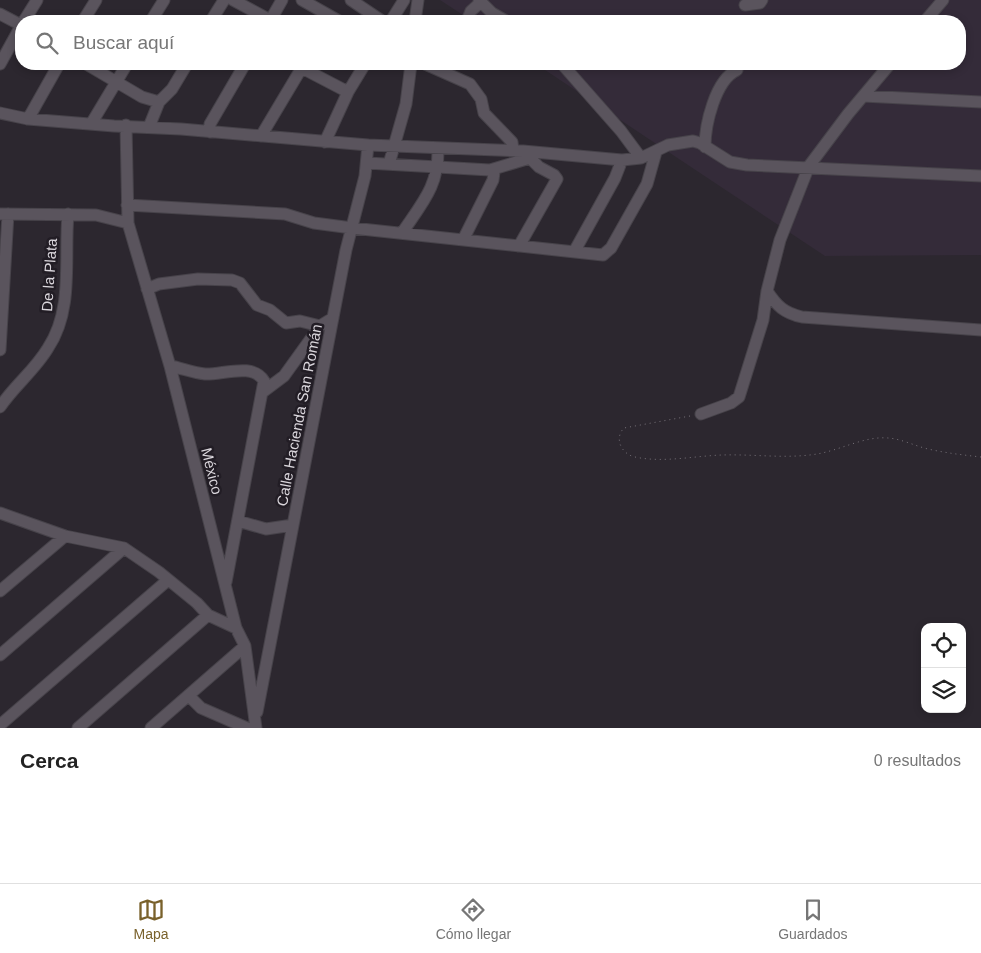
<!DOCTYPE html>
<html lang="es">
<meta charset="utf-8">
<style>
:root{--surface:#fff;--page:#f2f2f2;--text:#222;--muted:#767676;--line:#e0e0e0;--accent:#79612b}
body{margin:0;font-family:Arial,sans-serif;background:var(--page);color:var(--text)}
.controls{position:absolute;right:15px;bottom:15px;display:grid;overflow:hidden;border-radius:10px;box-shadow:0 2px 8px #0003}
.controls button{width:45px;height:45px;display:grid;place-items:center;padding:0;border:0;border-bottom:1px solid var(--line);background:var(--surface);color:var(--text);font:25px sans-serif}
.list{margin:0;padding:0;list-style:none}
h2{display:flex;justify-content:space-between;align-items:center;height:65px;margin:0;padding:0 20px;font-size:21px}
h2 small{font-size:16px;font-weight:400;color:var(--muted)}
.icon{flex:none;width:28px;height:28px;fill:none;stroke:currentColor;stroke-width:2;stroke-linecap:round;stroke-linejoin:round}
.map{position:relative;flex:none;width:981px;height:728px;overflow:hidden}
.search{position:absolute;background:var(--surface);box-shadow:0 2px 8px #0003;left:15px;right:15px;top:15px;height:55px;display:flex;align-items:center;gap:12px;box-sizing:border-box;padding:0 18px;border-radius:20px;color:var(--muted);font-size:19px}
.sheet{height:155px;background:var(--surface)}
nav{display:flex;justify-content:space-around;align-items:center;box-sizing:border-box;height:70px;border-top:1px solid var(--line);background:var(--surface);font-size:14px;color:var(--muted)}
nav a{display:grid;justify-items:center;gap:2px}
nav .on{color:var(--accent)}
.map>svg:first-child{display:block}
.built{fill:#342b39}
.lines{fill:none;stroke-linecap:round;stroke-linejoin:round}
.minor-casing{stroke:#47434a;stroke-width:13}
.path{stroke:#78737a;stroke-width:1;stroke-dasharray:1 4;stroke-linecap:butt}
.minor{stroke:#5a545d;stroke-width:11}
.labels{text-anchor:middle;dominant-baseline:central;stroke-width:5;stroke-linejoin:round;paint-order:stroke}
.street-label{font-size:15px;fill:#dad6dc;stroke:#221d25}
</style>
<div class="map">
<svg width="981" height="728" viewBox="0 0 981 728">
<rect width="100%" height="100%" fill="#2c272f"/>
<path class="built" d="M 440,0 L 981,0 L 981,255 L 825,256 L 536,64 L 960,64 L 960,21 L 472,21 Z"/>
<g class="lines">
<g class="minor-casing">
<path id="minor" d="M 233,0 L 270,20
M 302,0 L 339,21
M 351,0 L 382,21
M 479,0 L 492,13 L 506,21
M 745,5 L 760,3 L 762,0
M 0,14 L 21,25
M 24,21 L 37,0
M 83,21 L 96,0
M 151,21 L 164,0
M 211,21 L 224,0
M 270,21 L 282,0
M 391,21 L 404,0
M 415,21 L 418,0
M 467,21 L 471,11 L 481,2
M 925,21 L 943,0
M 0,64 L 21,26
M 86,64 L 142,97 L 159,102
M 425,64 L 470,84 L 481,99 L 484,113 L 512,142 L 513,150
M 562,64 L 621,131 L 641,158
M 890,64 L 848,114 L 809,166 L 780,240 L 767,291 C 777,306 784,313 802,317 L 981,330
M 302,68 L 348,92
M 863,96 L 981,102
M 0,113 L 28,119 L 114,126 L 181,129 L 368,145 L 523,151 L 622,160 L 641,158 L 668,145 L 693,141 L 700,143 L 730,162 L 747,165 L 981,176
M 28,119 L 59,64
M 91,124 L 127,64
M 126,125 L 128,223 L 170,366 L 236,628 L 245,646 L 256,728
M 149,127 L 159,102 L 172,89 L 187,64
M 210,132 L 210,124 L 245,64
M 261,136 L 304,64
M 325,142 L 348,92 L 365,64
M 705,147 C 705,125 715,80 737,70
M 367,163 L 490,170 L 494,172 L 493,180 L 463,240
M 389,164 L 406,104 L 411,64
M 490,170 L 530,158
M 127,205 L 285,214 L 314,223 L 352,228 L 603,255 L 611,248 L 647,184 L 656,152
M 0,214 L 96,215 L 128,223
M 402,233 C 422,203 439,186 438,148
M 519,246 L 557,179 L 554,175 L 539,167 L 523,151
M 574,252 L 615,178 L 622,160
M 147,289 L 159,284 L 198,279 L 232,280 L 240,283 L 257,305 L 270,310 L 286,323 L 300,321 L 320,326 L 333,318
M 0,350 L 8,214
M 170,366 C 181,368 194,373 205,374 C 222,375 253,362 264,381 L 226,582
M 264,391 L 284,376 L 320,326
M 0,407 C 14,386 35,370 48,348 C 74,309 64,258 68,214
M 701,414 L 731,403 L 739,397 L 763,320 L 767,291
M 0,513 L 65,536 L 124,548 L 159,572 L 197,603 L 208,615 L 236,628
M 238,521 L 266,529 L 293,525
M 0,591 L 65,536
M 0,655 L 124,548
M 189,696 L 201,708 L 247,728
M 257,712 L 346,250 L 365,176 L 368,145
M 0,725 L 168,580
M 78,728 L 208,615
M 151,728 L 245,646"/>
</g>
<path class="path" d="M 690,416 L 624,428 C 614,438 621,454 635,457 C 663,463 694,456 722,455 C 754,454 786,459 817,454 C 841,450 864,436 888,438 C 902,439 915,446 928,449 C 946,453 963,455 981,457"/>
<use href="#minor" class="minor"/>
</g>
<g class="labels">
<g class="street-label">
<text transform="translate(49 275) rotate(-86)">De la Plata</text>
<text transform="translate(299 415) rotate(-79)">Calle Hacienda San Román</text>
<text transform="translate(212 471) rotate(76)">México</text>
</g>
</g>
</svg>
<div class="controls">
<button><svg class="icon" aria-label="locate" viewBox="0 0 24 24"><circle cx="12" cy="12" r="6"/><path d="M12 2v4M12 18v4M2 12h4M18 12h4"/></svg></button>
<button><svg class="icon" aria-label="layers" viewBox="0 0 24 24"><path d="M12 4l9 5-9 5-9-5zM3 14l9 5 9-5"/></svg></button>
</div>
<div class="search"><svg class="icon" aria-label="search" viewBox="0 0 24 24"><circle cx="10" cy="10" r="6"/><path d="M15 15l6 6"/></svg>Buscar aquí</div>
</div>
<section class="sheet">
<h2>Cerca<small>0 resultados</small></h2>
<ul class="list">
</ul>
</section>
<nav>
<a class="on"><svg class="icon" aria-label="map" viewBox="0 0 24 24"><path d="M3 6l6-2 6 2 6-2v14l-6 2-6-2-6 2zM9 4v14M15 6v14"/></svg>Mapa</a>
<a><svg class="icon" aria-label="directions" viewBox="0 0 24 24"><path d="M12 3l9 9-9 9-9-9zM9 14v-3h6M13 9l2 2-2 2"/></svg>Cómo llegar</a>
<a><svg class="icon" aria-label="saved" viewBox="0 0 24 24"><path d="M7 4h10v16l-5-4-5 4z"/></svg>Guardados</a>
</nav>
